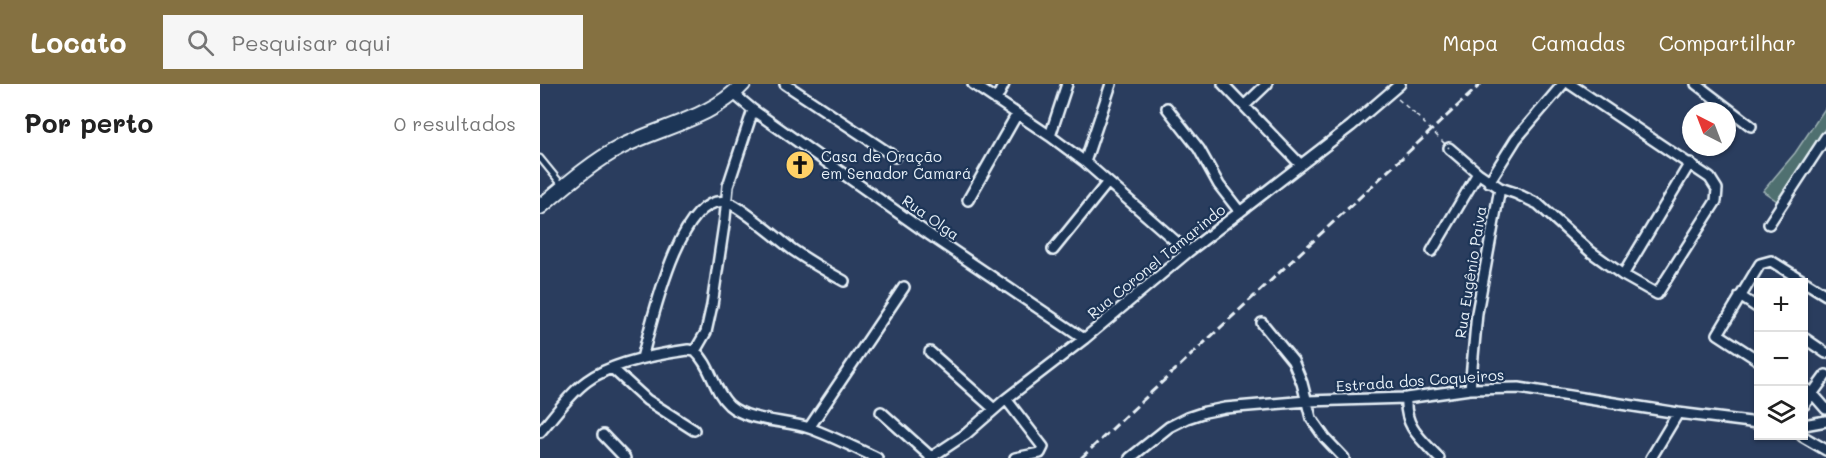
<!DOCTYPE html>
<html lang="pt">
<meta charset="utf-8">
<style>
:root{--surface:#fff;--page:#f6f6f6;--text:#222;--muted:#767676;--line:#e0e0e0;--accent:#857141}
body{margin:0;font-family:Mali,sans-serif;background:var(--page);color:var(--text)}
.controls{position:absolute;right:18px;bottom:18px;display:grid;overflow:hidden;border-radius:0px;box-shadow:0 2px 4px #0004}
.controls button{width:54px;height:54px;display:grid;place-items:center;padding:0;border:0;border-bottom:2px solid var(--line);background:var(--surface);color:var(--text);font:30px sans-serif}
.compass{position:absolute;left:1142px;top:18px;width:54px;height:54px;border-radius:50%;background:var(--surface);box-shadow:0 2px 4px #0004;rotate:318deg}
.list{margin:0;padding:0;list-style:none}
h2{display:flex;justify-content:space-between;align-items:center;height:78px;margin:0;padding:0 24px;font-size:26px}
h2 small{font-size:20px;font-weight:400;color:var(--muted)}
.icon{flex:none;width:33px;height:33px;fill:none;stroke:currentColor;stroke-width:2;stroke-linecap:round;stroke-linejoin:round}
.map{position:relative;flex:none;width:1286px;height:374px;overflow:hidden}
header{display:flex;align-items:center;gap:36px;box-sizing:border-box;height:84px;padding:0 30px;background:var(--accent);color:#fff}
header strong{font-size:28px}
nav{display:flex;gap:33px;margin-inline-start:auto;font-size:21px}
.search{width:420px;height:54px;background:var(--page);display:flex;align-items:center;gap:15px;box-sizing:border-box;padding:0 21px;border-radius:0px;color:var(--muted);font-size:22px}
main{display:flex}
aside{flex:1;background:var(--surface)}
.map>svg:first-child{display:block}
.green{fill:#50706f;stroke:#9cb0b4;stroke-width:1.5}
.lines{fill:none;stroke-linecap:round;stroke-linejoin:round}
.lane-casing{stroke:#e8f1f8;stroke-width:9}
.street-casing{stroke:#e8f1f8;stroke-width:14}
.secondary-casing{stroke:#e8f1f8;stroke-width:18}
.path{stroke:#e8f1f8;stroke-width:1.5;stroke-dasharray:4.5 4.5;stroke-linecap:butt}
.lane{stroke:#1d3557;stroke-width:4.5}
.street{stroke:#1d3557;stroke-width:9}
.secondary{stroke:#1d3557;stroke-width:14}
.rail{stroke:#e8f1f8;stroke-width:3;stroke-dasharray:9 4.5;stroke-linecap:butt}
.path-bridge{stroke:#e8f1f8;stroke-width:1.5;stroke-dasharray:4.5 4.5;stroke-linecap:butt}
.labels{text-anchor:middle;dominant-baseline:central;stroke-width:4.5;stroke-linejoin:round;paint-order:stroke}
.poi-label{font-size:15px;fill:#e8f1f8;stroke:#1d3557;text-anchor:start}
.street-label{font-size:15px;fill:#e8f1f8;stroke:#1d3557}
</style>
<header>
<strong>Locato</strong>
<div class="search"><svg class="icon" aria-label="search" viewBox="0 0 24 24"><circle cx="10" cy="10" r="6"/><path d="M15 15l6 6"/></svg>Pesquisar aqui</div>
<nav><a>Mapa</a><a>Camadas</a><a>Compartilhar</a></nav>
</header>
<main>
<aside>
<h2>Por perto<small>0 resultados</small></h2>
<ul class="list">
</ul>
</aside>
<div class="map">
<svg width="1286" height="374" viewBox="0 0 1286 374">
<rect width="100%" height="100%" fill="#2a3d5e"/>
<filter id="ink" filterUnits="userSpaceOnUse"><feTurbulence type="fractalNoise" baseFrequency=".0167" numOctaves="2"/><feDisplacementMap in="SourceGraphic" scale="12" xChannelSelector="R" yChannelSelector="G"/><feConvolveMatrix kernelMatrix="1 2 1 2 8 2 1 2 1" color-interpolation-filters="sRGB"/></filter>
<g filter="url(#ink)">
<path class="green" d="M 1286,23 L 1286,43 L 1237,117 L 1223,107 L 1255,69 Z"/>
<g class="lines">
<g class="lane-casing">
<path id="lane" d="M 0,74 L 22,101"/>
</g>
<g class="street-casing">
<path id="street" d="M 245,0 L 355,73
M 433,0 L 510,52 L 545,78 L 648,168
M 683,0 L 760,80
M 1156,0 L 1211,42
M 194,10 L 213,26 L 384,147 L 544,255
M 456,16 L 464,0
M 704,22 L 727,0
M 627,24 L 659,65 L 679,101 L 700,128
M 510,52 L 527,0
M 909,64 L 938,89
M 545,78 L 571,0
M 949,98 L 976,55 L 1023,0
M 960,104 L 975,109 L 998,120 L 1051,168 L 1083,191 L 1117,210 L 1176,117 L 1177,105 L 1170,94 L 1030,0
M 428,116 L 477,30
M 1229,140 L 1286,53
M 513,166 L 568,98
M 892,167 L 938,89 L 960,104 L 937,229 L 930,305
M 1083,191 L 1150,79
M 1200,212 L 1218,224
M 722,239 L 753,277 L 762,299 L 771,334 L 785,354 L 804,374
M 1264,254 L 1286,269
M 155,267 L 166,248 L 172,221 L 185,134 L 188,102 L 213,26
M 155,267 C 171,281 173,306 189,321 C 208,338 246,336 269,344 C 292,352 315,364 337,374
M 390,268 L 454,325
M 102,274 C 111,242 139,109 186,118 C 200,121 239,156 253,166 C 269,177 286,187 304,197
M 1218,276 L 1178,250 L 1220,180 L 1231,177 L 1286,211
M 73,285 L 107,316 L 154,346
M 1264,304 L 1272,309 L 1286,325
M 866,314 C 864,343 881,355 899,374
M 466,315 L 503,363 L 500,369 L 475,374
M 1264,321 L 1286,291
M 341,328 L 391,373
M 1264,341 L 1286,337
M 269,344 L 364,203
M 0,348 C 15,331 29,310 47,297 C 71,279 119,270 148,266 L 155,267
M 63,351 L 85,374
M 1262,352 L 1286,366
M 390,374 L 426,350 L 466,315 L 544,255 L 648,168 L 811,42 L 860,0
M 590,374 L 629,343 L 647,334 L 665,328 L 685,324 L 767,317 L 866,314 L 930,305 L 979,304 L 1138,329 L 1218,339
M 1111,374 L 1138,329"/>
</g>
<g class="secondary-casing">
<path id="secondary" d="M 0,123 C 25,102 52,78 81,63 C 122,42 171,35 203,0"/>
</g>
<path class="path" d="M 858,15 L 876,31"/>
<use href="#lane" class="lane"/>
<use href="#street" class="street"/>
<use href="#secondary" class="secondary"/>
<path class="rail" d="M 541,374 L 941,0"/>
<path class="path-bridge" d="M 876,31 L 909,64"/>
</g>
</g>
<defs>
<g id="church-disc" transform="scale(1.5)"><circle r="9.5" fill="#ffd166" stroke="#1d3557"/><path d="M-1.2-6h2.4v3.5h3.3v2.4h-3.3V6h-2.4V-.1h-3.3v-2.4h3.3Z" fill="#111"/></g>
</defs>
<g fill-rule="evenodd">
<use href="#church-disc" x="260" y="81"/>
</g>
<g class="labels">
<g class="poi-label">
<text x="281" y="72">Casa de Oração<tspan x="281" dy="17">em Senador Camará</tspan></text>
</g>
<g class="street-label">
<text transform="translate(391 133) rotate(35)">Rua Olga</text>
<text transform="translate(616 177) rotate(-39)">Rua Coronel Tamarindo</text>
<text transform="translate(930 188) rotate(-81)">Rua Eugênio Paiva</text>
<text transform="translate(880 296) rotate(-4)">Estrada dos Coqueiros</text>
</g>
</g>
</svg>
<div class="controls">
<button>+</button>
<button>−</button>
<button><svg class="icon" aria-label="layers" viewBox="0 0 24 24"><path d="M12 4l9 5-9 5-9-5zM3 14l9 5 9-5"/></svg></button>
</div>
<svg class="compass" viewBox="-18 -18 36 36"><path d="M0-13l5 13h-10z" fill="#e53935"/><path d="M0 13l5-13h-10z" fill="#767676"/></svg>
</div>
</main>
